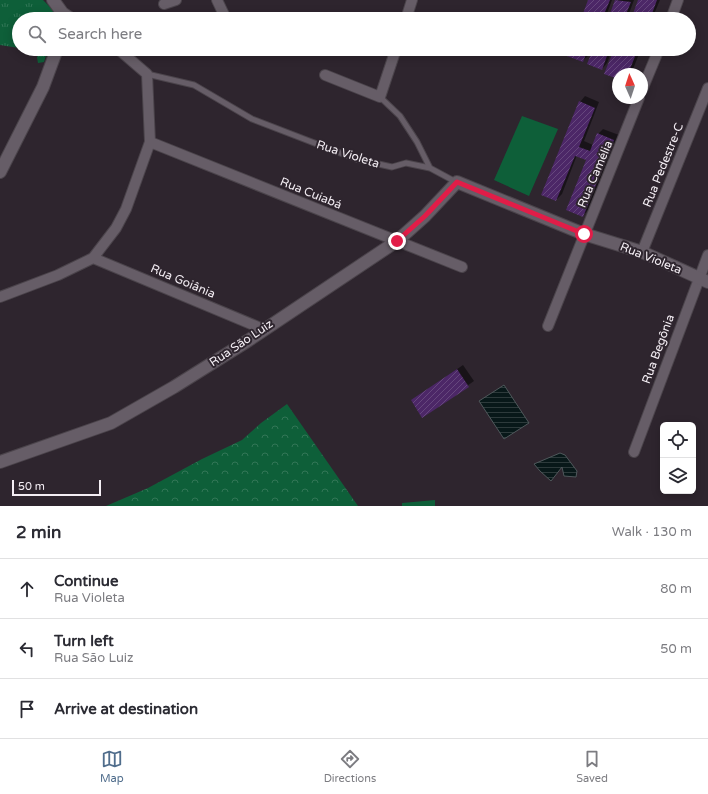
<!DOCTYPE html>
<meta charset="utf-8">
<style>
:root{--surface:#fff;--page:#f7f7f7;--text:#2b2b33;--muted:#7c7c81;--line:#e1e1e2;--accent:#506d8c}
body{margin:0;font-family:"Varela Round",sans-serif;background:var(--page);color:var(--text)}
.controls{position:absolute;right:12px;bottom:12px;display:grid;overflow:hidden;border-radius:6px;box-shadow:0 2px 10px #0003}
.controls button{width:36px;height:36px;display:grid;place-items:center;padding:0;border:0;border-bottom:1px solid var(--line);background:var(--surface);color:var(--text);font:20px sans-serif}
.compass{position:absolute;left:612px;top:68px;width:36px;height:36px;border-radius:50%;background:var(--surface);box-shadow:0 2px 10px #0003;rotate:357deg}
.scale{position:absolute;left:12px;bottom:10px;width:89px;box-sizing:border-box;padding-left:4px;border:2px solid #f4eef4;border-top:0;font-size:11px;line-height:14px;white-space:nowrap;color:#f4eef4;-webkit-text-stroke:3px #2e252e;paint-order:stroke}
.stop{position:absolute;width:12px;height:12px;margin:-9px;border:3px solid #e11d48;border-radius:50%;background:#fff}
.stop.end{background:#e11d48;border-color:#fff;box-shadow:0 1px 4px #0008}
.list{margin:0;padding:0;list-style:none}
h2{display:flex;justify-content:space-between;align-items:center;height:52px;margin:0;padding:0 16px;font-size:17px}
h2 small{font-size:13px;font-weight:400;color:var(--muted)}
.list li{display:grid;grid-template-columns:26px 1fr auto;gap:12px;align-items:center;box-sizing:border-box;height:60px;padding:0 16px;border-top:1px solid var(--line)}
.list b{display:block;font-size:15px;white-space:nowrap}
.list p{margin:0;font-size:13px;white-space:nowrap;color:var(--muted)}
.list em{font-size:13px;font-style:normal;color:var(--muted)}
.icon{flex:none;width:22px;height:22px;fill:none;stroke:currentColor;stroke-width:2;stroke-linecap:round;stroke-linejoin:round}
.map{position:relative;flex:none;width:708px;height:506px;overflow:hidden}
.search{position:absolute;background:var(--surface);box-shadow:0 2px 10px #0003;left:12px;right:12px;top:12px;height:44px;display:flex;align-items:center;gap:10px;box-sizing:border-box;padding:0 14px;border-radius:22px;color:var(--muted);font-size:15px}
.sheet{height:232px;background:var(--surface)}
nav{display:flex;justify-content:space-around;align-items:center;box-sizing:border-box;height:56px;border-top:1px solid var(--line);background:var(--surface);font-size:11px;color:var(--muted)}
nav a{display:grid;justify-items:center;gap:2px}
nav .on{color:var(--accent)}
.map>svg:first-child{display:block}
.forest{fill:url(#forest-crowns)}
.park{fill:url(#park-tufts)}
.pitch{fill:#0e5f39}
.water{fill:url(#water-rules);stroke:#4f585b}
.shadow{fill:#0007}
.building{fill:url(#building-hatch)}
.lines{fill:none;stroke-linecap:round;stroke-linejoin:round}
.service-casing{stroke:#4b444b;stroke-width:7}
.minor-casing{stroke:#4b444b;stroke-width:12}
.tertiary-casing{stroke:#4b444b;stroke-width:14}
.service{stroke:#665d67;stroke-width:5}
.minor{stroke:#665d67;stroke-width:10}
.tertiary{stroke:#665d67;stroke-width:12}
.route{stroke:#e11d48;stroke-width:5}
.labels{text-anchor:middle;dominant-baseline:central;stroke-width:4;stroke-linejoin:round;paint-order:stroke}
.street-label{font-size:12px;fill:#f4eef4;stroke:#2e252e}
</style>
<div class="map">
<svg width="708" height="506" viewBox="0 0 708 506">
<defs>
<pattern id="forest-crowns" width="20" height="18" patternUnits="userSpaceOnUse"><rect width="20" height="18" fill="#0e5f39"/><path d="M2 6a3 3 0 1 1 6 0M12 15a3 3 0 1 1 6 0" fill="none" stroke="#327656"/></pattern>
<pattern id="park-tufts" width="24" height="20" patternUnits="userSpaceOnUse"><rect width="24" height="20" fill="#0e5f39"/><path d="M3 7l-1-3M5 7V3M7 7l1-3M15 17l-1-3M17 17v-4M19 17l1-3" fill="none" stroke="#327656"/></pattern>
<pattern id="water-rules" width="6" height="5" patternUnits="userSpaceOnUse"><rect width="6" height="5" fill="#081819"/><path d="M0 2.5h6" fill="none" stroke="#2d3a3b"/></pattern>
<pattern id="building-hatch" width="6" height="6" patternUnits="userSpaceOnUse"><rect width="6" height="6" fill="#4c2767"/><path d="M-1 1l2-2M0 6l6-6M5 7l2-2" fill="none" stroke="#66477d"/></pattern>
</defs>
<rect width="100%" height="100%" fill="#2e252e"/>
<path class="forest" d="M 287,404 L 358,506 L 106,506 L 148,488 L 202,459 L 242,440 L 261,423 Z"/>
<path class="park" d="M 0,0 L 43,0 L 53,10 L 53,19 L 19,19 L 19,48 L 0,45 Z
M 40,49 L 48,49 L 44,62 L 38,63 L 37,57 Z"/>
<path class="pitch" d="M 522,116 L 558,129 L 529,196 L 494,180 Z
M 435,500 L 435,506 L 402,506 L 402,503 Z"/>
<path class="water" d="M 504,385 L 529,423 L 504,439 L 479,401 Z
M 560,453 L 565,455 L 577,471 L 576,477 L 564,476 L 562,467 L 551,481 L 540,471 L 534,464 Z"/>
<path class="shadow" d="M 589,0 L 612,0 L 605,19 L 582,19 Z
M 617,0 L 634,0 L 627,19 L 609,19 Z
M 639,0 L 660,0 L 652,19 L 632,19 Z
M 571,49 L 590,49 L 588,56 L 582,61 Z
M 594,49 L 641,49 L 631,74 L 618,74 L 618,78 L 615,51 L 612,50 L 607,63 L 602,69 Z
M 585,96 L 599,102 L 584,141 L 593,145 L 598,134 L 603,129 L 619,135 L 588,210 L 583,216 L 587,159 L 577,155 L 562,194 L 556,200 L 580,102 Z
M 463,365 L 474,381 L 423,417 L 412,400 Z"/>
<path class="building" d="M 588,0 L 610,0 L 602,19 L 581,19 Z
M 615,0 L 631,2 L 624,19 L 608,19 Z
M 638,0 L 657,0 L 650,19 L 631,19 Z
M 570,49 L 588,49 L 583,62 L 567,56 Z
M 593,49 L 638,49 L 628,74 L 618,74 L 618,79 L 604,74 L 613,52 L 609,50 L 602,70 L 587,64 Z
M 579,101 L 595,108 L 579,147 L 590,151 L 597,133 L 614,140 L 583,217 L 566,210 L 586,160 L 575,156 L 556,201 L 541,195 Z
M 457,369 L 469,387 L 422,418 L 411,400 Z"/>
<g class="lines">
<g class="service-casing">
<path id="service" d="M 147,74 L 194,85 L 252,119 L 356,159 L 392,167 L 406,163 L 430,168 L 456,182
M 380,97 L 400,116 L 417,142 L 430,168"/>
</g>
<g class="minor-casing">
<path id="minor" d="M 217,0 L 226,19
M 164,4 L 176,0
M 61,11 L 73,19
M 406,19 L 412,0
M 671,19 L 678,0
M 325,75 L 380,97 L 396,49
M 642,90 L 659,49
M 150,142 L 462,267
M 642,252 L 708,88
M 93,258 L 263,329
M 0,297 L 58,275 L 93,258 L 116,228 L 126,209 L 150,142 L 147,74 L 118,49
M 548,326 L 639,98
M 634,452 L 708,255"/>
</g>
<g class="tertiary-casing">
<path id="tertiary" d="M 53,0 L 61,11 L 61,19
M 0,172 L 43,87 L 57,49
M 0,462 L 111,423 L 174,387 L 249,340 L 397,241 L 425,216 L 457,182 L 584,234 L 642,252 L 708,282"/>
</g>
<use href="#service" class="service"/>
<use href="#minor" class="minor"/>
<use href="#tertiary" class="tertiary"/>
</g>
<g class="lines">
<path class="route" d="M 397,241 L 425,216 L 457,182 L 584,234"/>
</g>
<g class="labels">
<g class="street-label">
<text transform="translate(348 154) rotate(18)">Rua Violeta</text>
<text transform="translate(663 165) rotate(-68)">Rua Pedestre-C</text>
<text transform="translate(595 174) rotate(-67)">Rua Camélia</text>
<text transform="translate(311 193) rotate(22)">Rua Cuiabá</text>
<text transform="translate(651 258) rotate(22)">Rua Violeta</text>
<text transform="translate(183 281) rotate(23)">Rua Goiânia</text>
<text transform="translate(241 343) rotate(-34)">Rua São Luiz</text>
<text transform="translate(658 349) rotate(-70)">Rua Begônia</text>
</g>
</g>
</svg>
<div class="controls">
<button><svg class="icon" aria-label="locate" viewBox="0 0 24 24"><circle cx="12" cy="12" r="6"/><path d="M12 2v4M12 18v4M2 12h4M18 12h4"/></svg></button>
<button><svg class="icon" aria-label="layers" viewBox="0 0 24 24"><path d="M12 4l9 5-9 5-9-5zM3 14l9 5 9-5"/></svg></button>
</div>
<svg class="compass" viewBox="-18 -18 36 36"><path d="M0-13l5 13h-10z" fill="#e53935"/><path d="M0 13l5-13h-10z" fill="#7c7c81"/></svg>
<div class="scale">50 m</div>
<div class="stop" style="left:584px;top:234px"></div>
<div class="stop end" style="left:397px;top:241px"></div>
<div class="search"><svg class="icon" aria-label="search" viewBox="0 0 24 24"><circle cx="10" cy="10" r="6"/><path d="M15 15l6 6"/></svg>Search here</div>
</div>
<section class="sheet">
<h2>2 min<small>Walk · 130 m</small></h2>
<ul class="list">
<li><svg class="icon" aria-label="ahead" viewBox="0 0 24 24"><path d="M12 20V5M6 11l6-6 6 6"/></svg><div><b>Continue</b><p>Rua Violeta</p></div><em>80 m</em></li>
<li><svg class="icon" aria-label="left" viewBox="0 0 24 24"><path d="M17 20v-9H6M10 6l-5 5 5 5"/></svg><div><b>Turn left</b><p>Rua São Luiz</p></div><em>50 m</em></li>
<li><svg class="icon" aria-label="arrive" viewBox="0 0 24 24"><path d="M6 21V4h12l-3 4 3 4H6"/></svg><div><b>Arrive at destination</b></div></li>
</ul>
</section>
<nav>
<a class="on"><svg class="icon" aria-label="map" viewBox="0 0 24 24"><path d="M3 6l6-2 6 2 6-2v14l-6 2-6-2-6 2zM9 4v14M15 6v14"/></svg>Map</a>
<a><svg class="icon" aria-label="directions" viewBox="0 0 24 24"><path d="M12 3l9 9-9 9-9-9zM9 14v-3h6M13 9l2 2-2 2"/></svg>Directions</a>
<a><svg class="icon" aria-label="saved" viewBox="0 0 24 24"><path d="M7 4h10v16l-5-4-5 4z"/></svg>Saved</a>
</nav>
